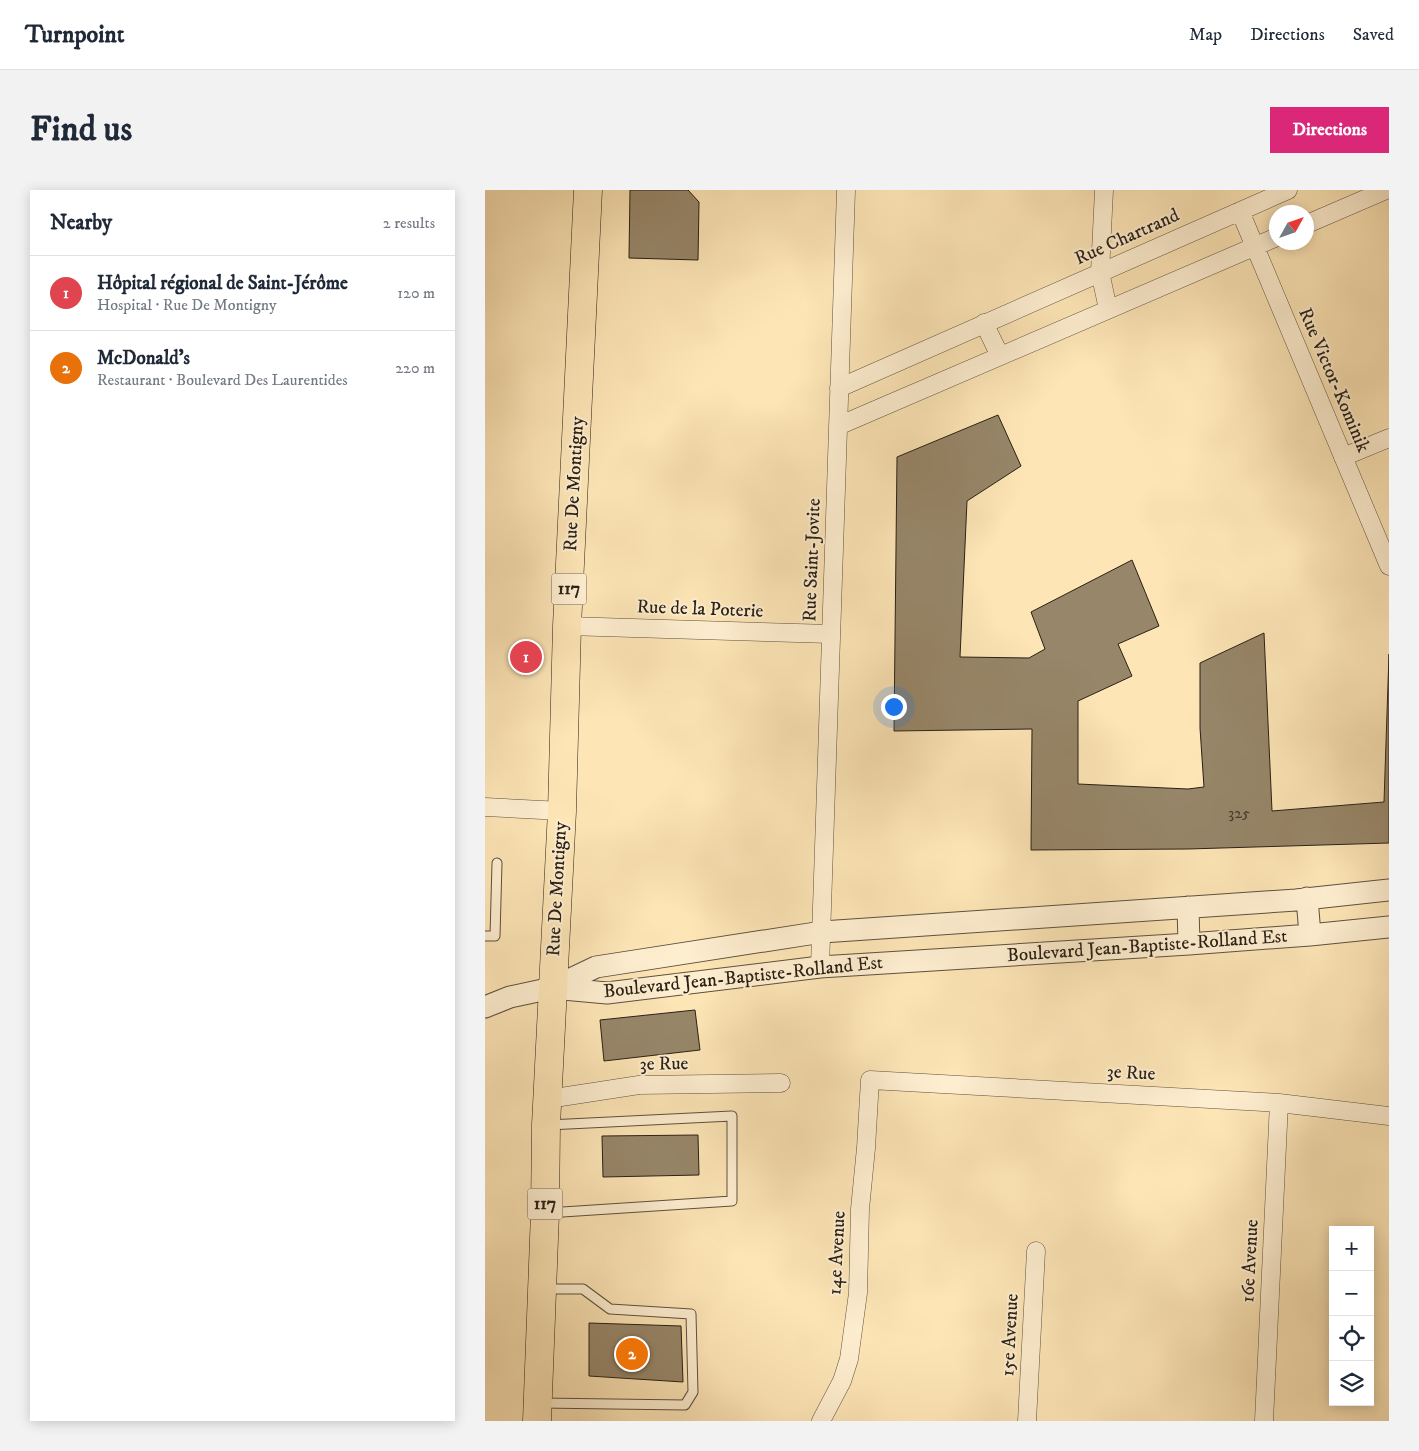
<!DOCTYPE html>
<meta charset="utf-8">
<style>
:root{--surface:#fff;--page:#f2f2f3;--text:#1f2937;--muted:#747a83;--line:#e0e1e3;--accent:#db2777}
body{margin:0;font-family:"IM FELL DW Pica",serif;background:var(--page);color:var(--text)}
.controls{position:absolute;right:15px;bottom:15px;display:grid;overflow:hidden;border-radius:0px;box-shadow:0 2px 12px #0003}
.controls button{width:45px;height:45px;display:grid;place-items:center;padding:0;border:0;border-bottom:1px solid var(--line);background:var(--surface);color:var(--text);font:25px sans-serif}
.compass{position:absolute;left:784px;top:15px;width:45px;height:45px;border-radius:50%;background:var(--surface);box-shadow:0 2px 12px #0003;rotate:50deg}
.you{position:absolute;left:408px;top:516px;width:18px;height:18px;margin:-12px;border:4px solid #fff;border-radius:50%;background:#1a73e8;box-shadow:0 0 0 8px #1a73e833}
.badge{display:grid;place-items:center;width:32px;height:32px;border-radius:50%;background:var(--accent);color:#fff;font-size:16px;font-weight:700}
.pin{position:absolute;translate:-50% -50%;border:2px solid #fff;box-shadow:0 1px 5px #0006}
.list{margin:0;padding:0;list-style:none}
h2{display:flex;justify-content:space-between;align-items:center;height:65px;margin:0;padding:0 20px;font-size:21px}
h2 small{font-size:16px;font-weight:400;color:var(--muted)}
.list li{display:grid;grid-template-columns:32px 1fr auto;gap:15px;align-items:center;box-sizing:border-box;height:75px;padding:0 20px;border-top:1px solid var(--line)}
.list b{display:block;font-size:19px;white-space:nowrap}
.list p{margin:0;font-size:16px;white-space:nowrap;color:var(--muted)}
.list em{font-size:16px;font-style:normal;color:var(--muted)}
.icon{flex:none;width:28px;height:28px;fill:none;stroke:currentColor;stroke-width:2;stroke-linecap:round;stroke-linejoin:round}
.map{position:relative;flex:none;width:904px;height:1231px;overflow:hidden;border-radius:0px}
header{display:flex;align-items:center;gap:30px;box-sizing:border-box;height:70px;padding:0 25px;background:var(--surface);border-bottom:1px solid var(--line)}
header strong{font-size:24px}
nav{display:flex;gap:28px;margin-inline-start:auto;font-size:18px}
.intro{display:flex;align-items:center;justify-content:space-between;box-sizing:border-box;height:120px;padding:0 30px}
h1{margin:0;font-size:35px}
.button{padding:12px 22px;border-radius:0px;background:var(--accent);color:#fff;font-size:18px;font-weight:700}
main{display:flex;gap:30px;padding:0 30px}
aside{flex:1;background:var(--surface);border-radius:0px;box-shadow:0 2px 12px #0003}
.map>svg:first-child{display:block}
.building{fill:#978669;stroke:#282016}
.lines{fill:none;stroke-linecap:round;stroke-linejoin:round}
.service-casing{stroke:#5d513e;stroke-width:11}
.minor-casing{stroke:#5d513e;stroke-width:19}
.tertiary-casing{stroke:#5d513e;stroke-width:23}
.primary-casing{stroke:#282016;stroke-width:29}
.service{stroke:#feeed0;stroke-width:9}
.minor{stroke:#feeed0;stroke-width:18}
.tertiary{stroke:#feeed0;stroke-width:21}
.primary{stroke:#fde5b6;stroke-width:28}
.labels{text-anchor:middle;dominant-baseline:central;stroke-width:4;stroke-linejoin:round;paint-order:stroke}
.number-label{font-size:16px;fill:#443a2b}
.shield{fill:#feeed0;stroke:#685e4e;stroke-width:1}
.shield-label{font-size:18px;font-weight:bold;fill:#282016}
.street-label{font-size:19px;fill:#282016;stroke:#feeed0}
</style>
<header>
<strong>Turnpoint</strong>
<nav><a>Map</a><a>Directions</a><a>Saved</a></nav>
</header>
<div class="intro"><h1>Find us</h1><a class="button">Directions</a></div>
<main>
<aside>
<h2>Nearby<small>2 results</small></h2>
<ul class="list">
<li><span class="badge" style="background:#e0444e">1</span><div><b>Hôpital régional de Saint-Jérôme</b><p>Hospital · Rue De Montigny</p></div><em>120 m</em></li>
<li><span class="badge" style="background:#e8710a">2</span><div><b>McDonald's</b><p>Restaurant · Boulevard Des Laurentides</p></div><em>220 m</em></li>
</ul>
</aside>
<div class="map">
<svg width="904" height="1231" viewBox="0 0 904 1231">
<rect width="100%" height="100%" fill="#fde5b6"/>
<filter id="stains"><feTurbulence type="fractalNoise" baseFrequency=".004" numOctaves="4"/><feColorMatrix values="0 0 0 0 .2 0 0 0 0 .09 0 0 0 0 .02 0 0 0 .5 -.17"/></filter>
<radialGradient id="worn" r=".72"><stop offset=".6" stop-color="#630" stop-opacity="0"/><stop offset="1" stop-color="#630" stop-opacity=".3"/></radialGradient>
<path class="building" d="M 145,0 L 203,0 L 214,12 L 213,70 L 144,68 Z
M 513,225 L 536,276 L 482,311 L 475,467 L 544,468 L 560,459 L 546,422 L 647,370 L 674,436 L 633,454 L 647,486 L 593,511 L 593,594 L 703,599 L 719,597 L 715,538 L 715,473 L 779,443 L 787,621 L 899,612 L 904,464 L 904,653 L 703,659 L 546,660 L 547,539 L 409,541 L 412,267 Z
M 210,820 L 215,860 L 119,871 L 115,830 Z
M 213,945 L 214,985 L 118,987 L 117,946 Z
M 104,1133 L 196,1136 L 198,1192 L 104,1186 Z"/>
<g class="lines">
<g class="service-casing">
<path id="service" d="M 0,746 L 10,746 L 12,673
M 62,1023 L 247,1011 L 247,926 L 63,935
M 55,1213 L 200,1215 L 208,1202 L 206,1124 L 125,1119 L 98,1099 L 60,1099"/>
</g>
<g class="minor-casing">
<path id="minor" d="M 619,0 L 615,82 L 623,119
M 755,21 L 904,376
M 822,34 L 901,0
M 499,133 L 515,166
M 354,198 L 803,0
M 353,236 L 792,47
M 858,267 L 904,248
M 82,436 L 346,444
M 0,617 L 77,621
M 335,777 L 361,0
M 63,909 L 154,895 L 296,893
M 336,1231 L 357,1191 L 364,1169 L 373,1103 L 375,1019 L 381,958 L 385,890 L 794,913 L 904,926
M 542,1231 L 551,1061
M 779,1231 L 794,913"/>
</g>
<g class="tertiary-casing">
<path id="tertiary" d="M 822,708 L 825,745
M 703,717 L 704,754
M 67,798 L 122,803 L 335,777 L 704,754 L 825,745 L 904,737
M 0,817 L 25,807 L 67,798 L 111,777 L 337,742 L 811,710 L 904,700"/>
</g>
<g class="primary-casing">
<path id="primary" d="M 52,1231 L 60,1023 L 61,935 L 77,621 L 82,436 L 103,0"/>
</g>
<use href="#service" class="service"/>
<use href="#minor" class="minor"/>
<use href="#tertiary" class="tertiary"/>
<use href="#primary" class="primary"/>
</g>
<g class="labels">
<g class="number-label">
<text x="754" y="623">325</text>
</g>
<g class="shield">
<rect x="66.5" y="383.5" width="35" height="31" rx="4"/>
<rect x="42.5" y="998.5" width="35" height="31" rx="4"/>
</g>
<g class="shield-label">
<text x="84" y="399">117</text>
<text x="60" y="1014">117</text>
</g>
<g class="street-label">
<text transform="translate(642 47) rotate(-24)">Rue Chartrand</text>
<text transform="translate(849 190) rotate(67)">Rue Victor-Kominik</text>
<text transform="translate(89 294) rotate(-87)">Rue De Montigny</text>
<text transform="translate(327 370) rotate(-88)">Rue Saint-Jovite</text>
<text transform="translate(215 419) rotate(2)">Rue de la Poterie</text>
<text transform="translate(72 699) rotate(-87)">Rue De Montigny</text>
<text transform="translate(662 756) rotate(-4)">Boulevard Jean-Baptiste-Rolland Est</text>
<text transform="translate(258 787) rotate(-6)">Boulevard Jean-Baptiste-Rolland Est</text>
<text transform="translate(179 874) rotate(-1)">3e Rue</text>
<text transform="translate(646 883) rotate(3)">3e Rue</text>
<text transform="translate(352 1063) rotate(-87)">14e Avenue</text>
<text transform="translate(765 1071) rotate(-87)">16e Avenue</text>
<text transform="translate(525 1145) rotate(-87)">15e Avenue</text>
</g>
</g>
<rect width="100%" height="100%" filter="url(#stains)"/>
<rect width="100%" height="100%" fill="url(#worn)"/>
</svg>
<div class="controls">
<button>+</button>
<button>−</button>
<button><svg class="icon" aria-label="locate" viewBox="0 0 24 24"><circle cx="12" cy="12" r="6"/><path d="M12 2v4M12 18v4M2 12h4M18 12h4"/></svg></button>
<button><svg class="icon" aria-label="layers" viewBox="0 0 24 24"><path d="M12 4l9 5-9 5-9-5zM3 14l9 5 9-5"/></svg></button>
</div>
<svg class="compass" viewBox="-18 -18 36 36"><path d="M0-13l5 13h-10z" fill="#e53935"/><path d="M0 13l5-13h-10z" fill="#747a83"/></svg>
<div class="you"></div>
<div class="pin badge" style="left:41px;top:467px;background:#e0444e">1</div>
<div class="pin badge" style="left:147px;top:1164px;background:#e8710a">2</div>
</div>
</main>
